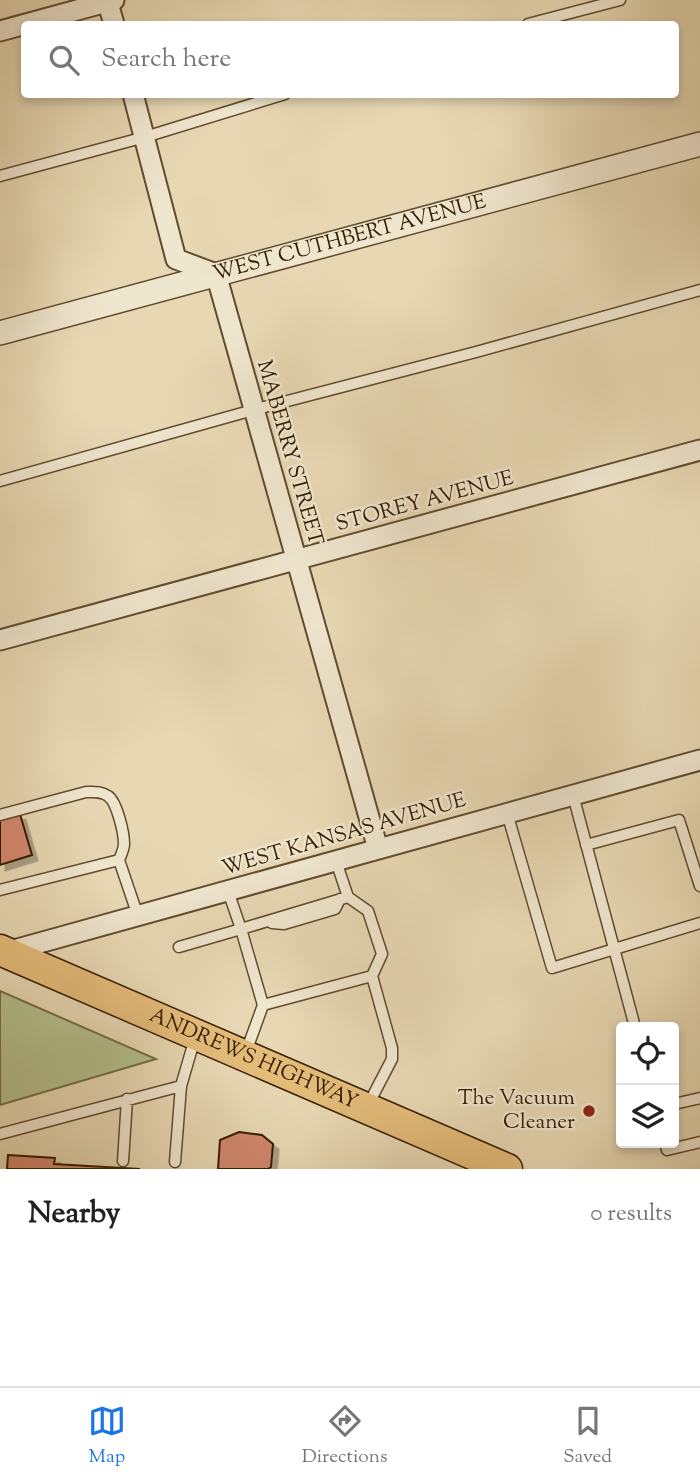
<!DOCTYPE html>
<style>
:root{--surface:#fff;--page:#f2f2f2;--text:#222;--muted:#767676;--line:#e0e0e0;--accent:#1a73e8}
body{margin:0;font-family:"Sorts Mill Goudy",serif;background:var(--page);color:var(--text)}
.controls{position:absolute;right:21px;bottom:21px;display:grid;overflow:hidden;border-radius:7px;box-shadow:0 4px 10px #0003}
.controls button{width:63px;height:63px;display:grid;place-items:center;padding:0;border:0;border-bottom:2px solid var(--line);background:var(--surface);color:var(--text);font:35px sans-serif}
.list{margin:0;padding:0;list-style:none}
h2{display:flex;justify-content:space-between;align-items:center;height:91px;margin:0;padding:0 28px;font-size:30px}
h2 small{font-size:23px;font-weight:400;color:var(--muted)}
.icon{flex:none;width:38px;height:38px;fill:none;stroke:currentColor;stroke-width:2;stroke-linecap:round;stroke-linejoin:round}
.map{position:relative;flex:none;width:700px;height:1169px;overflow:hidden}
.search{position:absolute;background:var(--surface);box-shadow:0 4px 10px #0003;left:21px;right:21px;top:21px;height:77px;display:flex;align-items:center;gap:18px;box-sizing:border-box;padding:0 24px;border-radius:7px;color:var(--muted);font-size:26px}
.sheet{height:217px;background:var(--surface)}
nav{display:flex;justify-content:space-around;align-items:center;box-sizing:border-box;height:98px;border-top:2px solid var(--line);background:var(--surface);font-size:19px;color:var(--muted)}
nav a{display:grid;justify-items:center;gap:4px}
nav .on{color:var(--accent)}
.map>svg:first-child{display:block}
.green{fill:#b4bf8d;stroke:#756e47;stroke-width:2}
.building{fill:#d1876e;stroke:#361d01;stroke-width:2;filter:url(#shadow)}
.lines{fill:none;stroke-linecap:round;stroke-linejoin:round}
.service-casing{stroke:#624c2e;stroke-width:13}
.minor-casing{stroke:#624c2e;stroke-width:23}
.tertiary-casing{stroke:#624c2e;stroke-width:26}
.primary-casing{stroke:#361d01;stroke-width:33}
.service{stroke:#efe6ce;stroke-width:10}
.minor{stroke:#efe6ce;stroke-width:19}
.tertiary{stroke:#efe6ce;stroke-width:23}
.primary{stroke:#e4bc7a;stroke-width:30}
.poi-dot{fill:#8f2418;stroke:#efe6ce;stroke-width:2.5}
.labels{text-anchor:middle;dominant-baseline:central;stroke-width:5;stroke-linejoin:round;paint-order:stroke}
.street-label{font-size:21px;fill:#361d01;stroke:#efe6ce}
.poi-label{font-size:21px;fill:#361d01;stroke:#efe6ce;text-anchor:end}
</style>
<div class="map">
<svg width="700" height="1169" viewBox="0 0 700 1169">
<defs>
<filter id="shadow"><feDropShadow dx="5.5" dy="5.5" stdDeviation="0" flood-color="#0004"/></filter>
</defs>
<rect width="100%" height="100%" fill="#e7d8b3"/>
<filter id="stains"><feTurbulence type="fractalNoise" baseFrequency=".00286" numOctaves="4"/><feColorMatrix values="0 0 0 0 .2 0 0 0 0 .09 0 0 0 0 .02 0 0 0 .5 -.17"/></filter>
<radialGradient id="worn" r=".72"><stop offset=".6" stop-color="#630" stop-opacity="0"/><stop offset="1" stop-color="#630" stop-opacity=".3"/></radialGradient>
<path class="green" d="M 0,991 L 156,1059 L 0,1105 Z"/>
<path class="building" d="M 20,814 L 32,855 L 0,865 L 0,820 Z
M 239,1132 L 262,1135 L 273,1144 L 271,1167 L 268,1169 L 218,1169 L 220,1140 Z
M 8,1155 L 55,1158 L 54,1164 L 140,1169 L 7,1169 Z"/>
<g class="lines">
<g class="service-casing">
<path id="service" d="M 528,24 L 620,0
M 0,176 L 145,137 L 285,94
M 0,481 L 253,410 L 476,352 L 700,290
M 573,795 L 635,1027
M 507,813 L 552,968 L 700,923
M 0,815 L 86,792 C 94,792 101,791 108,796 C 117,802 124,833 124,844 C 124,849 121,855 119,860
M 586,845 L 679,820 L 700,886
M 336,861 L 348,897 L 368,911 L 382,954 L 372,976 L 392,1048 L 392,1059 L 367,1107
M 0,890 L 119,860 L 138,916
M 228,891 L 241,929 L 348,897
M 272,923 L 284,924 L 335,909 L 340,899
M 179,947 L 241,929 L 263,1005 L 246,1052
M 263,1005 L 372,976
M 674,1104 L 700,1098
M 0,1134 L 181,1086 L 195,1038
M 665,1143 L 667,1150 L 700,1142
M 123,1161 L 127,1099
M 175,1162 L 181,1086"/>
</g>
<g class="minor-casing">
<path id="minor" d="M 107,0 L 114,24
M 0,31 L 114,0
M 133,94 L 176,259 L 216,274 L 378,849
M 0,640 L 700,450
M 3,953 L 700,760"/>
</g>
<g class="tertiary-casing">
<g id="tertiary">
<path id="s1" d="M 0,333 L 700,144"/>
</g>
</g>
<g class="primary-casing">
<g id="primary">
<path id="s2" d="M 0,950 L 507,1169"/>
</g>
</g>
<use href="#service" class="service"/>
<use href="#minor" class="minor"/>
<use href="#tertiary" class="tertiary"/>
<use href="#primary" class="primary"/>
</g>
<circle class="poi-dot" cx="589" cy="1111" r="7"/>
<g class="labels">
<g class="street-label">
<text stroke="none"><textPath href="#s1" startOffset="362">WEST CUTHBERT AVENUE</textPath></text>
<text transform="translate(289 453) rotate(74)">MABERRY STREET</text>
<text transform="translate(425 502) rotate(-15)">STOREY AVENUE</text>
<text transform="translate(344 835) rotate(-16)">WEST KANSAS AVENUE</text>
<text stroke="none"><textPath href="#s2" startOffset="276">ANDREWS HIGHWAY</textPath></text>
</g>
<g class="poi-label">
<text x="575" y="1099">The Vacuum<tspan x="575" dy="24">Cleaner</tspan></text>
</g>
</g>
<rect width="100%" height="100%" filter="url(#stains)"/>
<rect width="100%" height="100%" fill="url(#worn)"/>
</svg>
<div class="controls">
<button><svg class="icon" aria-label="locate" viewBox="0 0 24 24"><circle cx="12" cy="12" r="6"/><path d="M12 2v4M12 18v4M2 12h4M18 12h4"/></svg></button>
<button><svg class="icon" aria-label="layers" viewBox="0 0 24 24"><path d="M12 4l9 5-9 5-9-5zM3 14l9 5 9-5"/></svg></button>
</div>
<div class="search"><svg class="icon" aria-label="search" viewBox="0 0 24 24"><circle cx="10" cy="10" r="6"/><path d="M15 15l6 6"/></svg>Search here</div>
</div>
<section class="sheet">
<h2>Nearby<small>0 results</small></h2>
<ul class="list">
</ul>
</section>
<nav>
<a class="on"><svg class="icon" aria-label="map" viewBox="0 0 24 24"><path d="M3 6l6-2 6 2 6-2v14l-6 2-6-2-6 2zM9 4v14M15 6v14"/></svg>Map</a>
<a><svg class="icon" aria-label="directions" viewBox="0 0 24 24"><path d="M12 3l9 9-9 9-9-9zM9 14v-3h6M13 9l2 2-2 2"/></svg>Directions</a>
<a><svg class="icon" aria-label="saved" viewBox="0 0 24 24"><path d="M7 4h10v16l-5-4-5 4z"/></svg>Saved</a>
</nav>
